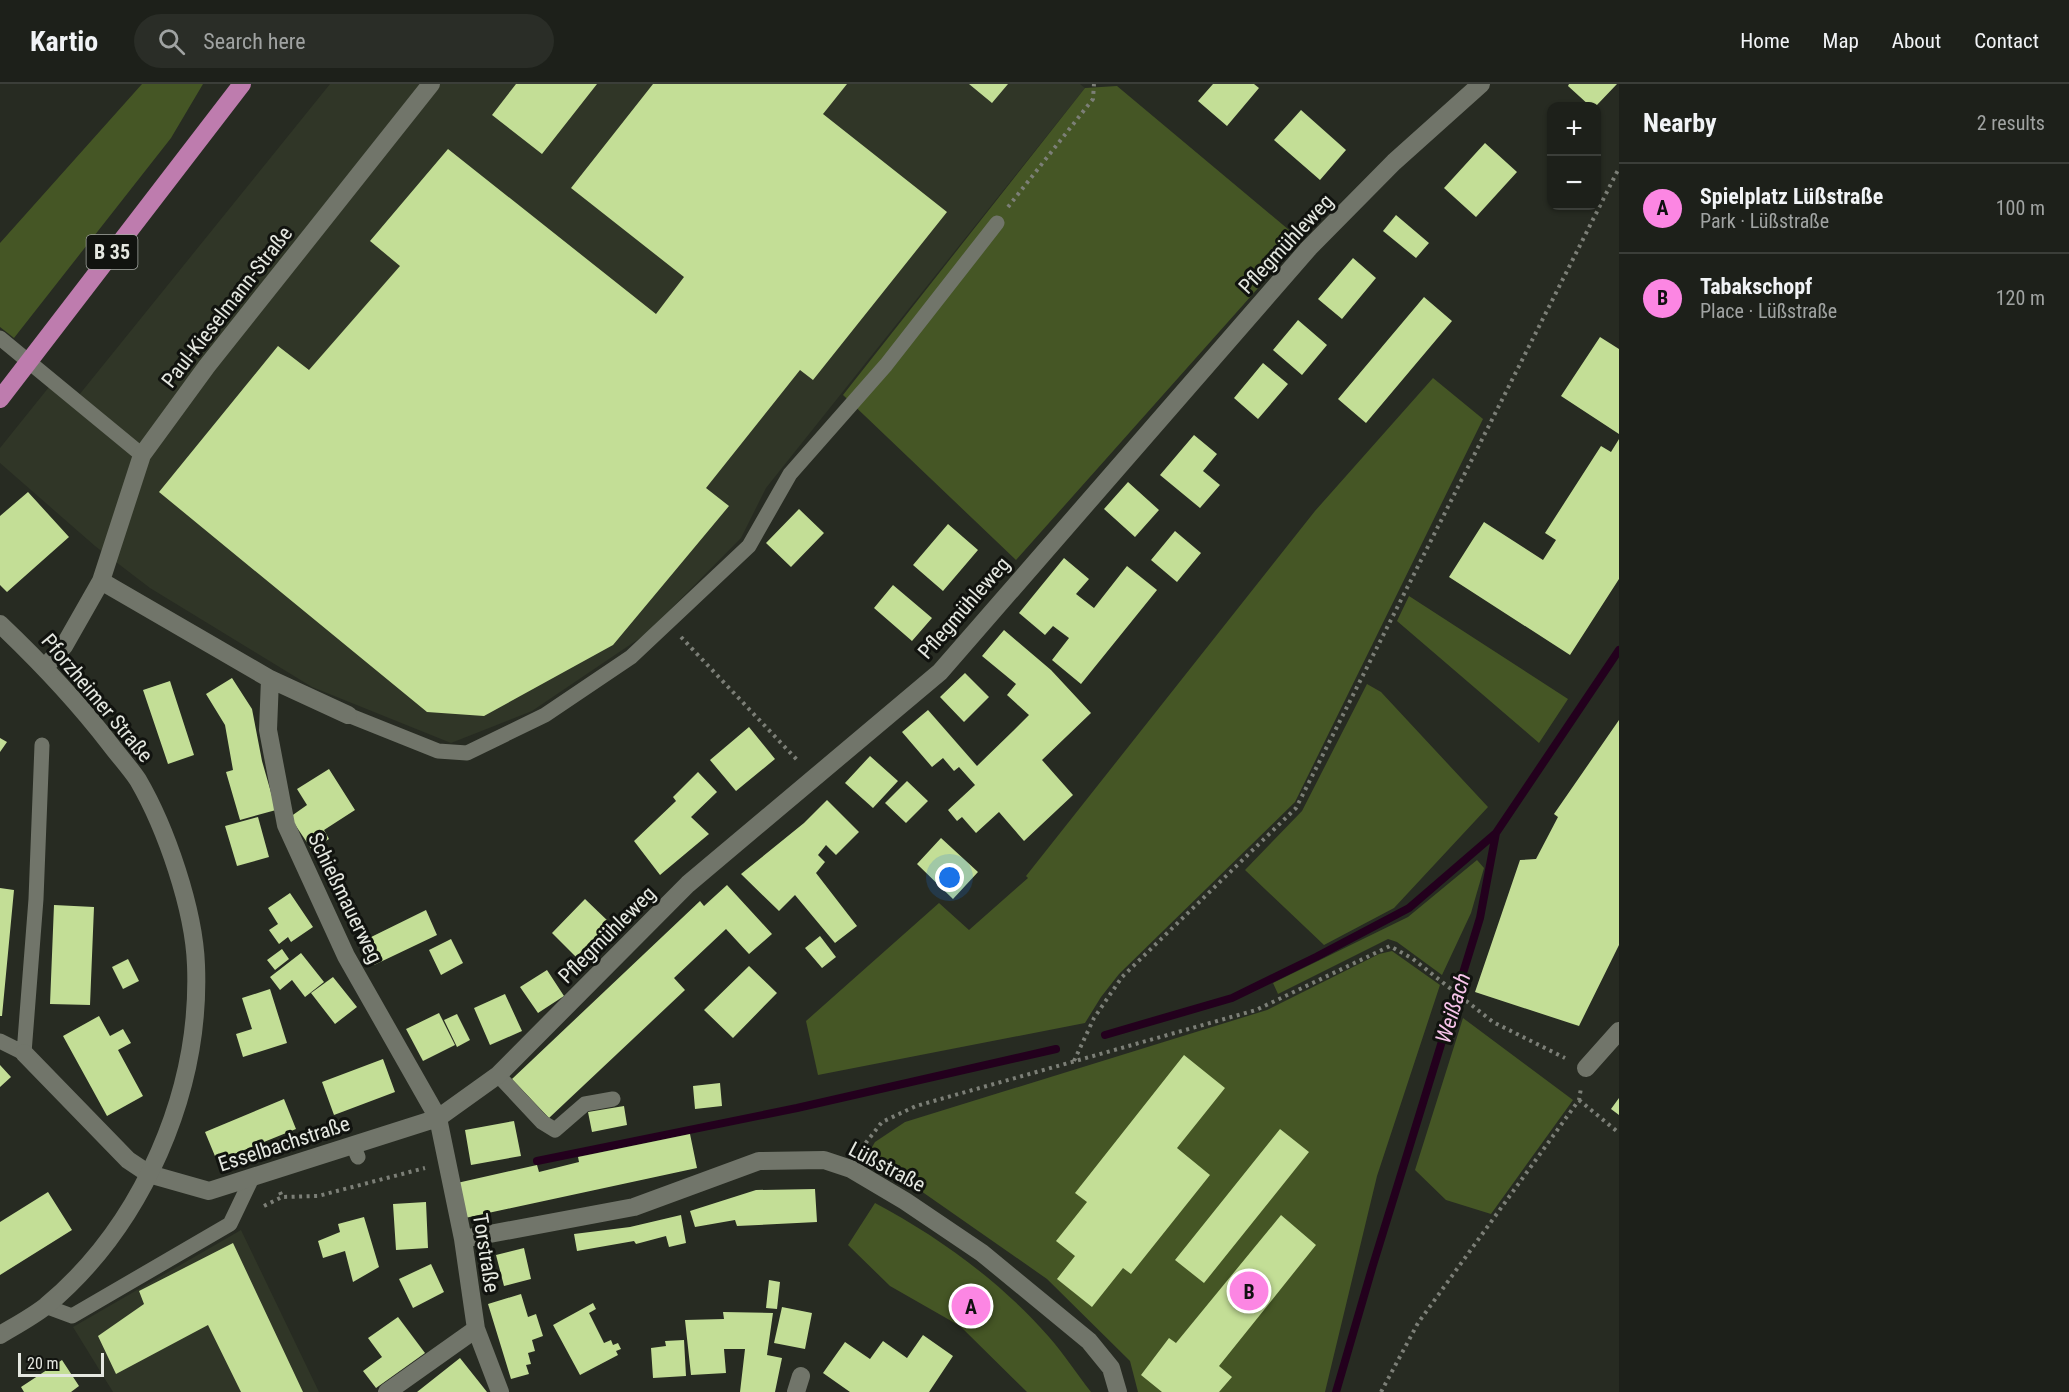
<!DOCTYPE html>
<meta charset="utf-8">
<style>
:root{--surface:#1d201a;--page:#2a2d27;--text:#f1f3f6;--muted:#a0a3a2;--line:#3b3e39;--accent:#fc86e3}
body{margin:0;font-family:"Roboto Condensed",sans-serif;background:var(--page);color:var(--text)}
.controls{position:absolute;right:18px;top:18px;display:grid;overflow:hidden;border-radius:12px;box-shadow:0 2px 4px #0004}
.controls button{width:54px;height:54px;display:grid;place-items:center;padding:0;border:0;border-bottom:2px solid var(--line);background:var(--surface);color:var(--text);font:30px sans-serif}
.scale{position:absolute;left:18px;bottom:15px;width:86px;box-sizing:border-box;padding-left:6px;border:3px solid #e5e8e1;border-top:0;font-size:16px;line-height:21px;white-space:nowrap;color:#e5e8e1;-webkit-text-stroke:4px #11130f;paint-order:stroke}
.you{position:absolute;left:950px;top:794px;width:21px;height:21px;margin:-15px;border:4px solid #fff;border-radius:50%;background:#1a73e8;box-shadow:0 0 0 9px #1a73e833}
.badge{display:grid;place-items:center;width:39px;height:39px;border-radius:50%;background:var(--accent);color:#111;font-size:20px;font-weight:700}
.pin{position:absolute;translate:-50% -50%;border:3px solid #fff;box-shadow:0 2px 6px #0006}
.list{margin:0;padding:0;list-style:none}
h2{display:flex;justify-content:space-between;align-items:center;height:78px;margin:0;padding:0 24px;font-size:26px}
h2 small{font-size:20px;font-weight:400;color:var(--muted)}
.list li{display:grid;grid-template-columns:39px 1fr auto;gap:18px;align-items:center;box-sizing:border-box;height:90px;padding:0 24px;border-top:2px solid var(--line)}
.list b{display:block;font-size:22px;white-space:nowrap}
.list p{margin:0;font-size:20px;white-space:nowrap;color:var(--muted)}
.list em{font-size:20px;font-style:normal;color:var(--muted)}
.icon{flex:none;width:33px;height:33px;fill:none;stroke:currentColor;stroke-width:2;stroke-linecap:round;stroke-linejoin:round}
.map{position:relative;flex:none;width:1619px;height:1308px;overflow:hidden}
header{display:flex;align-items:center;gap:36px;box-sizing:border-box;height:84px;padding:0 30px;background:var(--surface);border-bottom:2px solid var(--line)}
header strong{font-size:28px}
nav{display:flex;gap:33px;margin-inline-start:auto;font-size:21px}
.search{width:420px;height:54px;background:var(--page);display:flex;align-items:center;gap:15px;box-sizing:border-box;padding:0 21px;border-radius:33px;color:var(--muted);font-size:22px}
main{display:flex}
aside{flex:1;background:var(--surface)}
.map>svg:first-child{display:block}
.built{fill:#303627}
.green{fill:#455625}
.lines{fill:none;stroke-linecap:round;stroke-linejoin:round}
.stream{stroke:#23001d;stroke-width:8}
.building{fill:#c3de96}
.path{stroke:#7c7f77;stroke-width:4;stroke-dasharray:3 4.5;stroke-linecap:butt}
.lane{stroke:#71756a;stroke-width:15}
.street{stroke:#71756a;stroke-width:18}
.secondary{stroke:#71756a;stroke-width:18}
.primary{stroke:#be7cae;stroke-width:18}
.labels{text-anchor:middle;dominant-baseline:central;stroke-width:6;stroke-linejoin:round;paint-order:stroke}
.shield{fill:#11130f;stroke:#a5a8a2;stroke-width:1.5}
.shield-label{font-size:20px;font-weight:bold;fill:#e5e8e1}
.street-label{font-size:21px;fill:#e5e8e1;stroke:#11130f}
.water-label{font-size:22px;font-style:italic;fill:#f8c4eb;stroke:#11130f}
</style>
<header>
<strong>Kartio</strong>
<div class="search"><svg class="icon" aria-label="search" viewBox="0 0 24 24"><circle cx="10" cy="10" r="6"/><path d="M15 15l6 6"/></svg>Search here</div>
<nav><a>Home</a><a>Map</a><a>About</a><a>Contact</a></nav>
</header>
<main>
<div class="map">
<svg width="1619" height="1308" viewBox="0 0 1619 1308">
<rect width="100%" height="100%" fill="#272b22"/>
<path class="built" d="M 330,0 L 1080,0 L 1085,4 L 766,404 L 741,454 L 646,550 L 532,627 L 451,659 L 312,603 L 150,504 L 95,462 L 0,379 L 0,364 L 53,298 L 75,316 Z
M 241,1146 L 319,1308 L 113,1308 L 73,1243 Z"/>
<path class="green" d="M 142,0 L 203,0 L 171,54 L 14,254 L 0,243 L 0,159 Z
M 1117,2 L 1301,156 L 1016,476 L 843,311 L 1085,4 Z
M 1433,294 L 1483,335 L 1295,718 L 1119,890 L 1101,913 L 1085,939 L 818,991 L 806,937 L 939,819 L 969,846 L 1028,794 L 1026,792 L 1315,427 Z
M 1409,512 L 1568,615 L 1539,659 L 1397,537 Z
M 1367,600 L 1381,608 L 1488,723 L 1394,824 L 1324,861 L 1245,786 L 1302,727 Z
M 1477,776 L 1484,784 L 1471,829 L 1442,891 L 1397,858 L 1388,855 L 1278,910 L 1273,899 L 1408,833 Z
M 1392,867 L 1440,901 L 1377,1092 L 1325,1308 L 1138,1308 L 1130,1277 L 1047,1195 L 868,1070 L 875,1058 L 905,1038 L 1267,926 L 1379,870 Z
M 1463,934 L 1573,1016 L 1491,1130 L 1446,1116 L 1415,1086 Z
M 875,1119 C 939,1153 1001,1198 1049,1253 C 1064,1270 1077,1290 1091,1308 L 1027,1308 L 960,1242 L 890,1202 L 848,1161 Z"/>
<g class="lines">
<path class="stream" d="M 1105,951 L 1232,914 L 1316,873 L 1409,824 L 1496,749
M 537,1077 L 797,1024 L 1056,965
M 1336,1308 L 1373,1181 L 1480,834 L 1496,749 L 1619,566"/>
</g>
<path class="building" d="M 516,0 L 597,0 L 542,70 L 492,31 Z
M 653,0 L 847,0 L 823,30 L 947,128 L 813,296 L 800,286 L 706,404 L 729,422 L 613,561 L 484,632 L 427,628 L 159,408 L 278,262 L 309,286 L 400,182 L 370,157 L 448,65 L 656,230 L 684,193 L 571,104 Z
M 969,0 L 1008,0 L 992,19 Z
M 1213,0 L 1254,0 L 1259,4 L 1227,42 L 1198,17 Z
M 1569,0 L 1617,0 L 1596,22 L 1590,22 L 1568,2 Z
M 1301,26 L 1346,66 L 1320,96 L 1274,56 Z
M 1485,59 L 1517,88 L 1476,133 L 1444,104 Z
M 1396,131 L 1429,159 L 1416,174 L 1383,147 Z
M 1353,174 L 1376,194 L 1342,235 L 1318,215 Z
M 1424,213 L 1452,237 L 1366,339 L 1338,315 Z
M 1298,236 L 1327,261 L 1302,291 L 1273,266 Z
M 1600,253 L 1619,265 L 1619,350 L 1561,312 Z
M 1263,279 L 1288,300 L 1258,335 L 1234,314 Z
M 1194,351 L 1217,370 L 1203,387 L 1220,401 L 1200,424 L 1160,391 Z
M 1619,355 L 1619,495 L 1570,571 L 1449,493 L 1484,438 L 1543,476 L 1556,456 L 1545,449 L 1601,362 L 1611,368 Z
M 1128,398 L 1159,426 L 1135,453 L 1104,425 Z
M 28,408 L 69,453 L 7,508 L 0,501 L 0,432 Z
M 799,425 L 824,449 L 791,483 L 766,459 Z
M 948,440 L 978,466 L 943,507 L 913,481 Z
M 1175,447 L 1201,469 L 1177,498 L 1151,476 Z
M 1064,474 L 1089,495 L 1076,510 L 1094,524 L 1127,482 L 1157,506 L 1081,600 L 1052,576 L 1069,554 L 1053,542 L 1045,551 L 1019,529 Z
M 893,501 L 932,534 L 912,557 L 874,524 Z
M 1004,546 L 1051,586 L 1091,629 L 1042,676 L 1073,711 L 1024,757 L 999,728 L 976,749 L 962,733 L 957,737 L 948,726 L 975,701 L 959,683 L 954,687 L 943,674 L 932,683 L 902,648 L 928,626 L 977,682 L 1013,647 L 1029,631 L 1007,611 L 1016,600 L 982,572 Z
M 965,589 L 989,613 L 964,638 L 940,613 Z
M 232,594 L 252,625 L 262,677 L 276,726 L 240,736 L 226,688 L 233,686 L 225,641 L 206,610 Z
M 170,597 L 194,671 L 168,680 L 143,606 Z
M 1619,636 L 1619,861 L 1579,942 L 1475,908 L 1520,776 L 1536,775 L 1558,733 L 1554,730 Z
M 749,643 L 775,675 L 736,707 L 710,676 Z
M 0,654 L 7,658 L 0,668 Z
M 870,672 L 898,697 L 873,724 L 845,699 Z
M 329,685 L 355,726 L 324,746 L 329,755 L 312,766 L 290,733 L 307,721 L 297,705 Z
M 698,688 L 717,708 L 691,733 L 709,750 L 660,791 L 634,757 L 676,717 L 673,713 Z
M 907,697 L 928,717 L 906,739 L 885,719 Z
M 827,716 L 859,748 L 836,771 L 826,761 L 818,771 L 825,778 L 816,789 L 857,842 L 835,859 L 795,811 L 779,827 L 741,790 L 804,739 Z
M 258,733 L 269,773 L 237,782 L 225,742 Z
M 941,754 L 978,788 L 953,815 L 917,780 Z
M 727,801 L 772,850 L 749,870 L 726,845 L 674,894 L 685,906 L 549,1034 L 512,995 L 700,817 L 704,822 Z
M 0,804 L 14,806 L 2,932 L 0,932 Z
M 290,809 L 313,843 L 291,858 L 288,853 L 279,860 L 269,846 L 278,840 L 268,824 Z
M 585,815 L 610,839 L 576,873 L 552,849 Z
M 54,821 L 94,823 L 90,921 L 50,920 Z
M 426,826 L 437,851 L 374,881 L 363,857 Z
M 820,852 L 836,873 L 822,884 L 805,864 Z
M 451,855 L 463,879 L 441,891 L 429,866 Z
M 282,865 L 289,875 L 275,886 L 267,876 Z
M 301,869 L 324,898 L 305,913 L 292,896 L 280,906 L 270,893 Z
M 128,875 L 139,897 L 123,905 L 112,883 Z
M 749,882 L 777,909 L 733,954 L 704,926 Z
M 547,886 L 564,912 L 538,929 L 520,903 Z
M 333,893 L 357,923 L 335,940 L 311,909 Z
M 270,905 L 287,959 L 243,973 L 236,950 L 252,945 L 242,914 Z
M 505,910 L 522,947 L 490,961 L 474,924 Z
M 439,929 L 455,961 L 423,977 L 406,945 Z
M 457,930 L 470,956 L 457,963 L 444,936 Z
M 99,932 L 110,952 L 123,945 L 131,959 L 118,966 L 143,1012 L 107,1032 L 63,952 Z
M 1184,971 L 1225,1004 L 1177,1064 L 1210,1091 L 1131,1190 L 1123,1184 L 1092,1223 L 1057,1195 L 1075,1172 L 1056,1157 L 1087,1118 L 1075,1109 Z
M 383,975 L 395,1008 L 334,1031 L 322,998 Z
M 0,981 L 11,993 L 0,1003 Z
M 720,999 L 722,1022 L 695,1025 L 693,1002 Z
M 1619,1014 L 1619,1031 L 1611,1025 Z
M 284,1015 L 296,1045 L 217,1077 L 205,1048 Z
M 624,1022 L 627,1041 L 592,1048 L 588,1028 Z
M 514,1037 L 521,1072 L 471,1081 L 465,1046 Z
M 1280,1045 L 1309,1068 L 1204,1199 L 1175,1176 Z
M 690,1050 L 697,1084 L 465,1134 L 457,1099 L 537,1081 L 539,1088 L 579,1078 L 578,1073 Z
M 815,1105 L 817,1138 L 737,1142 L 735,1136 L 695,1143 L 690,1127 L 756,1106 Z
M 48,1108 L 72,1146 L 0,1191 L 0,1138 Z
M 426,1118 L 428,1164 L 396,1166 L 393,1120 Z
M 681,1131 L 686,1159 L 669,1163 L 666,1152 L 636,1160 L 634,1157 L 577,1167 L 574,1150 L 630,1143 Z
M 1281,1131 L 1316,1161 L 1219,1282 L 1232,1293 L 1219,1308 L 1162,1308 L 1141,1291 L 1169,1254 L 1176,1259 Z
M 364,1133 L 379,1183 L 353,1198 L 345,1167 L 323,1174 L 318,1157 L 340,1148 L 338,1140 Z
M 233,1159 L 303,1308 L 241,1308 L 208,1241 L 116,1290 L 98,1252 L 144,1220 L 139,1207 Z
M 524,1164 L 531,1195 L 504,1202 L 496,1171 Z
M 431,1180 L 444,1208 L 413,1224 L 399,1195 Z
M 769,1196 L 780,1198 L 777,1225 L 766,1224 Z
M 521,1210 L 528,1233 L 536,1230 L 543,1252 L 532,1256 L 535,1267 L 528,1269 L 531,1280 L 526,1281 L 529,1290 L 511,1295 L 488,1220 Z
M 593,1219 L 596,1225 L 589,1229 L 604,1259 L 611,1256 L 613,1261 L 618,1259 L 621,1265 L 616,1267 L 618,1271 L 580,1291 L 553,1241 Z
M 782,1223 L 812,1229 L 805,1265 L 774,1259 Z
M 723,1228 L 773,1229 L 767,1271 L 782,1274 L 775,1308 L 740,1308 L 745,1265 L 724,1265 L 726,1289 L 691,1291 L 685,1236 L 724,1235 Z
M 398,1233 L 425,1269 L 376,1304 L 363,1287 L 382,1273 L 368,1254 Z
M 923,1251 L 953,1272 L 929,1308 L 850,1308 L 823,1289 L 845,1258 L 870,1275 L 883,1257 L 907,1274 Z
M 684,1256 L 686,1292 L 653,1294 L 651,1264 L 666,1262 L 665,1257 Z
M 460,1274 L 487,1308 L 417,1308 Z
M 62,1276 L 79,1302 L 71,1308 L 24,1308 L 21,1303 Z"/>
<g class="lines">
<path class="path" d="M 1008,123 L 1093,15 L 1094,0
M 681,553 L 799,678
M 1074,977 L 1094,934 L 1122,893 L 1296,724 L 1619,84
M 1579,1016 L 1619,1049
M 861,1065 L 882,1038 L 916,1022 L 1256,926 L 1390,862 L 1413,875 L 1493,938 L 1565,974
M 280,1108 L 282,1113 L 318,1112 L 425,1084
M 264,1122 L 282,1113
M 1381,1308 L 1418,1239 L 1579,1016 L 1581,1004"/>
<path class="lane" d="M 0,254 L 142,371
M 348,631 L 438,667 L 467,669 L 545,631 L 631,573 L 749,462 L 790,390 L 886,281 L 997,139
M 0,957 L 24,969 L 36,815 L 42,661
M 498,991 L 542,1038 L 555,1046 L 585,1020 L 613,1015
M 353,1061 L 358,1073
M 45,1222 L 72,1232 L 230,1140 L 252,1094"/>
<path class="street" d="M 101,497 L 270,595 L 348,631
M 45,583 L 64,562 L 101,497 L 142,371 L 207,282 L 431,0
M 270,595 L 268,646 L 286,741 L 346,872 L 438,1034 L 463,1155 L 476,1245 L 500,1308
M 24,969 L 128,1076 L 149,1090 L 209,1107 L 438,1034 L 498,991 L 688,800 L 940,588 L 1309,164 L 1394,78 L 1481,0
M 1586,984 L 1619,947
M 463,1155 L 634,1123 L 759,1077 L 824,1076 L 851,1085 L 905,1117 L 982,1169 L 1089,1257 L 1111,1284 L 1118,1308
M 387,1308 L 476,1245
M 796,1308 L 801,1292"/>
<path class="secondary" d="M 0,540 C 40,578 77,617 110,660 C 119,672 130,684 138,696 C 166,744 194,825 196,881 C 201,1007 143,1141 46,1222 C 32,1233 15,1242 0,1251"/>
<path class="primary" d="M 0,315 L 242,0"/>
</g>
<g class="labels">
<rect class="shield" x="86.5" y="151" width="51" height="34" rx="4.5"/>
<g class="shield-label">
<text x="112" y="168">B 35</text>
</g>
<g class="street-label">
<text transform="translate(1286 160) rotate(-47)">Pflegmühleweg</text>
<text transform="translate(227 223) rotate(-52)">Paul-Kieselmann-Straße</text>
<text transform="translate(964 524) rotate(-49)">Pflegmühleweg</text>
<text transform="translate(97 614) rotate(50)">Pforzheimer Straße</text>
<text transform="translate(345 814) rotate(64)">Schießmauerweg</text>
<text transform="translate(607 851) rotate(-45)">Pflegmühleweg</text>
<text transform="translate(284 1060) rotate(-18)">Esselbachstraße</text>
<text transform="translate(887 1083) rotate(28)">Lüßstraße</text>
<text transform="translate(486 1169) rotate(81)">Torstraße</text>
</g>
<g class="water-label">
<text transform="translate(1453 924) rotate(-73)">Weißach</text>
</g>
</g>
</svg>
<div class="controls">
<button>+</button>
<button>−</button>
</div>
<div class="scale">20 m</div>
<div class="you"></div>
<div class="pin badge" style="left:971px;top:1222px">A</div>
<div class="pin badge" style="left:1249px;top:1207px">B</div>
</div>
<aside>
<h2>Nearby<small>2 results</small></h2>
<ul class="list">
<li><span class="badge">A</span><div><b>Spielplatz Lüßstraße</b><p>Park · Lüßstraße</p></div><em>100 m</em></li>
<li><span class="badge">B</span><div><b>Tabakschopf</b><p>Place · Lüßstraße</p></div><em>120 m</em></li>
</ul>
</aside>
</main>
